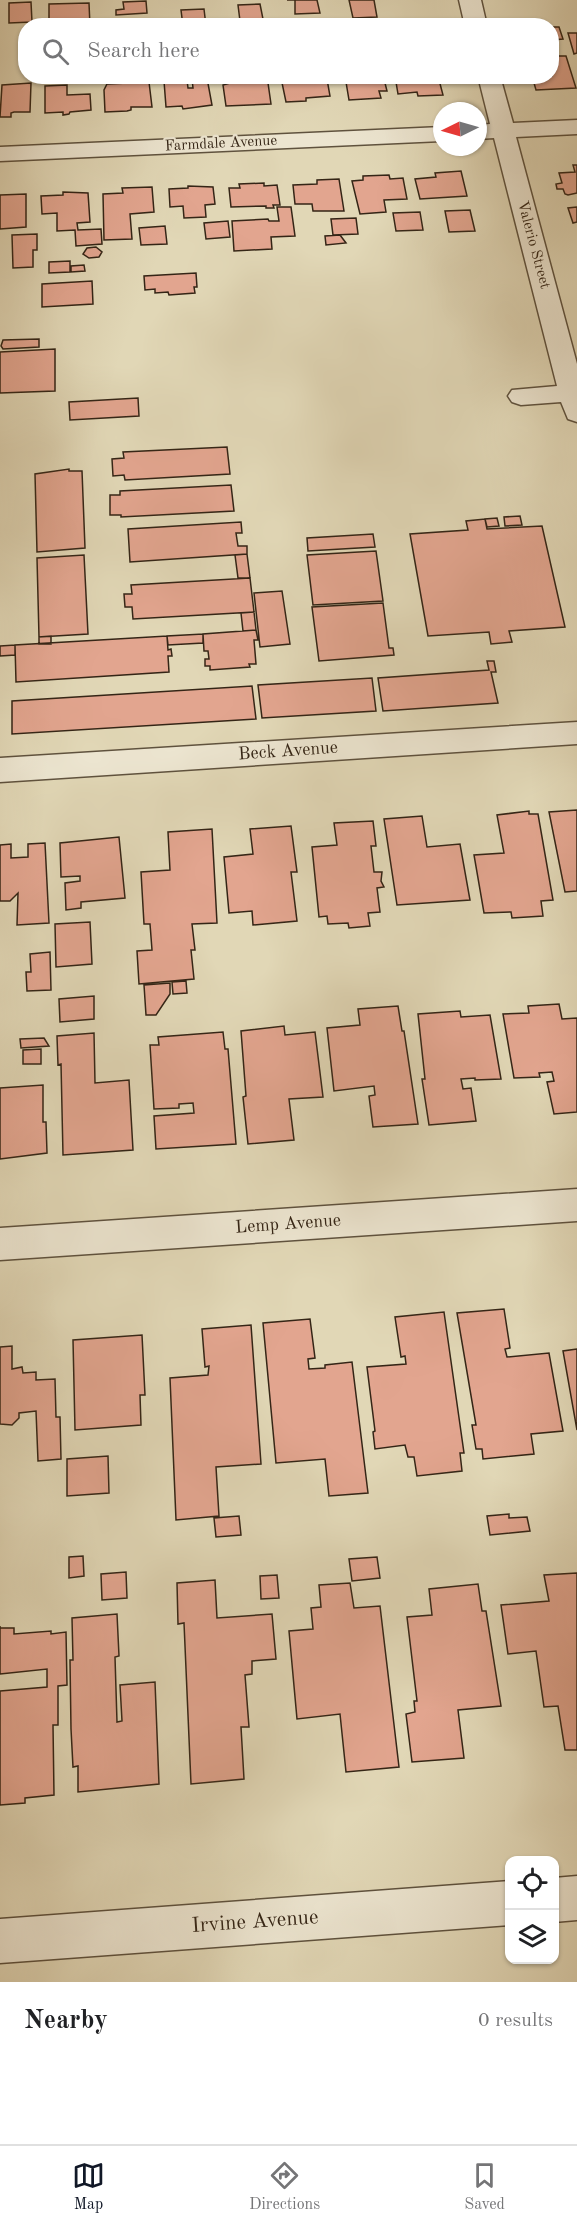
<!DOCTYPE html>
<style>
:root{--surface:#fff;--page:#f2f2f2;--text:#202124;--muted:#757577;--line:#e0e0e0;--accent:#111827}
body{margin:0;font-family:"Old Standard TT",serif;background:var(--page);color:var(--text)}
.controls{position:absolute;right:18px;bottom:18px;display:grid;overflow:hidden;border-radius:12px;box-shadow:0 2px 4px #0004}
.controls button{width:54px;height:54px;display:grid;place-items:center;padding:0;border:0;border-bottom:2px solid var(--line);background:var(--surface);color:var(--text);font:30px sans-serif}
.compass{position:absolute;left:433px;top:102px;width:54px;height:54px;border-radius:50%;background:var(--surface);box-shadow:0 2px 4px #0004;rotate:265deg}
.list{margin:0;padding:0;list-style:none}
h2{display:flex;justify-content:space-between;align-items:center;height:78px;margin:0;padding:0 24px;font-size:26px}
h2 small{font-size:20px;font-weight:400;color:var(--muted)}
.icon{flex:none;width:33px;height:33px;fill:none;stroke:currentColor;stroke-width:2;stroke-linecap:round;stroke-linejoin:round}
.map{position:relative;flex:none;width:577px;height:1982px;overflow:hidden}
.search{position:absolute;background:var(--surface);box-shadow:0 2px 4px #0004;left:18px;right:18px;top:18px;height:66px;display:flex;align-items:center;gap:15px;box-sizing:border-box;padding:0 21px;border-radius:24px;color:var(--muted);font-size:22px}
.sheet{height:162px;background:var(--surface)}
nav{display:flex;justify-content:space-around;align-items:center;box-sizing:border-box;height:84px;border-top:2px solid var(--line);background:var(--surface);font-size:16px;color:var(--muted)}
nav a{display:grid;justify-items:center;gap:3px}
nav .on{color:var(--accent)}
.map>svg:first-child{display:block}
.building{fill:#e2a58f;stroke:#342516;stroke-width:1.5}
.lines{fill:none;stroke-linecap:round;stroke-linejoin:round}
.minor-casing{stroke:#5f523e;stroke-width:3}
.minor{fill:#ece5d0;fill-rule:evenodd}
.labels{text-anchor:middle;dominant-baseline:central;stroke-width:4.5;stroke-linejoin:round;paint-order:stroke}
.far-street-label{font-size:15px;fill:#342516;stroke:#ece5d0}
.street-label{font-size:18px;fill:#342516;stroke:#ece5d0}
.near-street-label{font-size:21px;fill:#342516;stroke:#ece5d0}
</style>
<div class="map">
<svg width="577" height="1982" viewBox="0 0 577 1982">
<rect width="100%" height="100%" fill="#e1d7b6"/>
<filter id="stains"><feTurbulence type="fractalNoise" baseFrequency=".00333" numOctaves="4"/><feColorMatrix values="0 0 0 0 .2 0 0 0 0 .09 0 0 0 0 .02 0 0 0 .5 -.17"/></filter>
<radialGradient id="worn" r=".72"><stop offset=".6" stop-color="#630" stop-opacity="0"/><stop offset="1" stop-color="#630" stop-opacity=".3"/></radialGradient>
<path class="building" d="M 287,0 L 317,0 L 320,13 L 295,14 L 295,0 Z
M 349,0 L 374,0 L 377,17 L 353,18 Z
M 146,1 L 147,13 L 116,15 L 116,10 L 124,9 L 123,2 Z
M 31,2 L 32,22 L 9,23 L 9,3 Z
M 89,3 L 90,26 L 74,26 L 74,23 L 49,24 L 49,4 Z
M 260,4 L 263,19 L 240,21 L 238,5 Z
M 204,9 L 206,26 L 183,26 L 181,10 Z
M 552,27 L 559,27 L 563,39 L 552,40 Z
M 568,33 L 577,33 L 577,53 L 574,54 Z
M 552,56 L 566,56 L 576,88 L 536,90 L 532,76 L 552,76 Z
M 36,76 L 57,76 L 57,81 L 36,82 Z
M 345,76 L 387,76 L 384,79 L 387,91 L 379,91 L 381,98 L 349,100 Z
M 395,76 L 438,76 L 443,95 L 418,96 L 417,92 L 398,94 Z
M 293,77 L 294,81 L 327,79 L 330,96 L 306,98 L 306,101 L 286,102 L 281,78 Z
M 207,78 L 212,105 L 183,109 L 182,106 L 166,107 L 164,81 L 187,80 L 188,88 L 193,88 L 192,79 Z
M 149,82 L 152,107 L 131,107 L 131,110 L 127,111 L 105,112 L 104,90 L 107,84 Z
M 31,83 L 30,112 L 14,112 L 11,113 L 11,117 L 0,117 L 2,85 Z
M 230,83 L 268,83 L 271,104 L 226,106 L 223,85 Z
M 67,85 L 67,95 L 90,94 L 91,110 L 70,112 L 69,114 L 63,115 L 63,112 L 45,113 L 45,86 Z
M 573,165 L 577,165 L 577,193 L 568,195 L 565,194 L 563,189 L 557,189 L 556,184 L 562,183 L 559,173 L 575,172 Z
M 461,171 L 467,196 L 420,199 L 415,179 L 436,177 L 435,173 Z
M 389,175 L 390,179 L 403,178 L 407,199 L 384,200 L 386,212 L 360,214 L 352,181 L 363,180 L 363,176 Z
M 339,179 L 344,211 L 313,211 L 312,204 L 295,204 L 293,185 L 317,184 L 317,180 Z
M 264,183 L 264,186 L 277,185 L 280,205 L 273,205 L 274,208 L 266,208 L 266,206 L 231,207 L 229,188 L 240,188 L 239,184 Z
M 188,186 L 213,187 L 215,204 L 205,205 L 206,217 L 184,218 L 183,206 L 170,207 L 169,189 L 188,188 Z
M 152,187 L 154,212 L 130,214 L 132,239 L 104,240 L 103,194 L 123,193 L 122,188 Z
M 63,192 L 88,193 L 90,222 L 77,223 L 78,230 L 101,229 L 102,244 L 76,246 L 75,230 L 57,231 L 57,213 L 42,214 L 41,196 L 63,195 Z
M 26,194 L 26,227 L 0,229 L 0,195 Z
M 277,207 L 291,207 L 295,236 L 271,237 L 272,249 L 234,251 L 232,221 L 268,219 L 269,221 L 279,221 Z
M 577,207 L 577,222 L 573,223 L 568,208 Z
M 470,210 L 475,231 L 449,232 L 445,211 Z
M 420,212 L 423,230 L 396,231 L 393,213 Z
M 356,218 L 358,234 L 333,235 L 331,219 Z
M 228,221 L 230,237 L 206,239 L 204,223 Z
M 165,226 L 167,244 L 141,245 L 139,228 Z
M 37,234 L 37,250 L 33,250 L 33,267 L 13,268 L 12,235 Z
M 340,235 L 346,243 L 326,245 L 325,236 Z
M 96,247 L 102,252 L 99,257 L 89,258 L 83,254 L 87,248 Z
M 70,261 L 70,272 L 49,273 L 49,262 Z
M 84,265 L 85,271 L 71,272 L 71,266 Z
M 196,273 L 197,287 L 194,287 L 195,293 L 169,295 L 168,292 L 155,293 L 155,289 L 145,290 L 144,276 Z
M 92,281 L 93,304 L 42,307 L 42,284 Z
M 39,339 L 39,347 L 3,349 L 1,346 L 3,340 Z
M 55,349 L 55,391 L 0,393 L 0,352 Z
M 138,398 L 139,416 L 70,420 L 69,402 Z
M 227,447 L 230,474 L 125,480 L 124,475 L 113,476 L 112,459 L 124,458 L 123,452 Z
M 69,469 L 69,471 L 82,471 L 85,548 L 37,552 L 35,474 Z
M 231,485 L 234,511 L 121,517 L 121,515 L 110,515 L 110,495 L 120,495 L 120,491 Z
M 520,516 L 522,525 L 505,526 L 504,517 Z
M 497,518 L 499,526 L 487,527 L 485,519 Z
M 485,519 L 487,529 L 542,526 L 565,627 L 509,631 L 512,642 L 491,644 L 489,632 L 428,636 L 410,534 L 468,530 L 466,521 Z
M 241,522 L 242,533 L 236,533 L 238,546 L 247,546 L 247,554 L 130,562 L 128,529 Z
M 373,534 L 375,547 L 308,551 L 307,538 Z
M 376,551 L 383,601 L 313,605 L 307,555 Z
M 247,554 L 250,578 L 238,578 L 235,555 Z
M 84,555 L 88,634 L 39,637 L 37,558 Z
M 250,578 L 254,612 L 133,619 L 132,607 L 125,607 L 124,594 L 132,594 L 131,585 Z
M 282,591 L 290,644 L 260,647 L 254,593 Z
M 383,603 L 389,648 L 393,648 L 394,655 L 319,661 L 312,607 Z
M 254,612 L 256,630 L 243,631 L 241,613 Z
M 256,630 L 258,640 L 254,640 L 256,664 L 249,664 L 250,667 L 210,670 L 210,666 L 205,666 L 205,659 L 209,659 L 208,651 L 204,651 L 203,634 Z
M 203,634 L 203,643 L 168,645 L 167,636 Z
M 51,636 L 51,644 L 39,644 L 39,637 Z
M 167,636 L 168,650 L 171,649 L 172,656 L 168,656 L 169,672 L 16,682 L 15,645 Z
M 15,645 L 15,655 L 0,656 L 0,646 Z
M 487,661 L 494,661 L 496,672 L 491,672 L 498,703 L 383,711 L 378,678 L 489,670 Z
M 372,678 L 376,711 L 262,718 L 258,685 Z
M 252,686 L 256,719 L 12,734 L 12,701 Z
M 577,810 L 577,891 L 565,892 L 549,812 Z
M 529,811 L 529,814 L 538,814 L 553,900 L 541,901 L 543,916 L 512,918 L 511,912 L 484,913 L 474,855 L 504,853 L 497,815 Z
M 422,816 L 427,847 L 460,844 L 470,900 L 397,905 L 384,819 Z
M 373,821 L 376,846 L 371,846 L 374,872 L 382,872 L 381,881 L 384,887 L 377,888 L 380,912 L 368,913 L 370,926 L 349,928 L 348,923 L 328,924 L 327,916 L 319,917 L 312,847 L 337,845 L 334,823 Z
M 291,826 L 297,872 L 291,872 L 297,921 L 253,925 L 252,911 L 229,913 L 224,857 L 253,854 L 250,829 Z
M 212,829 L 217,923 L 192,924 L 195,950 L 191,950 L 194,979 L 139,984 L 137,951 L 152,950 L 150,924 L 144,924 L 141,872 L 170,870 L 168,832 Z
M 119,837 L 125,898 L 81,902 L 81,908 L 66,910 L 65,883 L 80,881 L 80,876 L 61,877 L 60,843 Z
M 45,843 L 49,923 L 17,925 L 18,893 L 10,901 L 0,901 L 0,845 L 11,844 L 11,858 L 28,857 L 28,844 Z
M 90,922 L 92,964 L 56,967 L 55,924 Z
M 50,952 L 51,990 L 27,991 L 26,972 L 31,972 L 30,954 Z
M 186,981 L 187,993 L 173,994 L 172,982 Z
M 170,983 L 170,994 L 156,1015 L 146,1015 L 144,985 Z
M 94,996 L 94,1019 L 60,1022 L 59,999 Z
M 559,1004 L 562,1019 L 577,1018 L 577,1112 L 554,1114 L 547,1082 L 554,1081 L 552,1072 L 539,1073 L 540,1077 L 514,1078 L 503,1014 L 529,1013 L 528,1006 Z
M 398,1006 L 402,1031 L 404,1031 L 418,1124 L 373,1127 L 369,1096 L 375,1095 L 374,1086 L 334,1091 L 327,1028 L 360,1025 L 358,1009 Z
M 460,1011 L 461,1017 L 490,1015 L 501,1079 L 475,1080 L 475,1078 L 461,1079 L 463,1089 L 471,1088 L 476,1121 L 429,1125 L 422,1079 L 425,1079 L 418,1014 Z
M 284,1026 L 285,1035 L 315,1032 L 323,1097 L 289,1099 L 294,1140 L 248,1144 L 243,1097 L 246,1096 L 241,1031 Z
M 223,1032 L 225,1049 L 228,1049 L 236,1144 L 156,1149 L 154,1116 L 194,1113 L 193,1103 L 179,1104 L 179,1108 L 154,1109 L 150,1045 L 159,1045 L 158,1037 Z
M 94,1033 L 95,1083 L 129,1080 L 133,1150 L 63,1155 L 61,1064 L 58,1065 L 57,1036 Z
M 44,1038 L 49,1046 L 21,1048 L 20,1039 Z
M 41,1049 L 41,1064 L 23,1064 L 23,1050 Z
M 43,1085 L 43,1122 L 46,1122 L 47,1153 L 0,1159 L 0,1088 Z
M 504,1309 L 510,1348 L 505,1349 L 507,1357 L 549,1353 L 563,1431 L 531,1434 L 534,1454 L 483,1459 L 482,1449 L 476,1449 L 472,1425 L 476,1425 L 457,1313 Z
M 444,1312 L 464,1453 L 460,1453 L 462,1471 L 417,1476 L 414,1457 L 408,1457 L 405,1445 L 375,1449 L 373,1432 L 375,1431 L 367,1367 L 406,1364 L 405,1356 L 401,1357 L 395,1317 Z
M 310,1319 L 315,1358 L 308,1359 L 309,1369 L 325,1368 L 325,1365 L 352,1362 L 368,1493 L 329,1496 L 325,1459 L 276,1463 L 263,1323 Z
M 251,1325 L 261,1464 L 216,1467 L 219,1516 L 176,1520 L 170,1378 L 208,1375 L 209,1366 L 205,1367 L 202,1329 Z
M 142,1335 L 145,1395 L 140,1395 L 141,1425 L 75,1430 L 73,1340 Z
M 12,1346 L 12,1369 L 22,1367 L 23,1373 L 36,1372 L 36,1380 L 55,1379 L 56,1417 L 60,1417 L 61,1459 L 38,1461 L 36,1411 L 19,1413 L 19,1418 L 12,1425 L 0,1424 L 0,1347 Z
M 577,1349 L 577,1430 L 563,1351 Z
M 108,1456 L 109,1493 L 67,1496 L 67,1459 Z
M 509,1514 L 509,1518 L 527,1517 L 530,1531 L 490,1535 L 487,1516 Z
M 239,1516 L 241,1535 L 216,1537 L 214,1518 Z
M 83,1556 L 84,1576 L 69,1578 L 69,1557 Z
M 377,1557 L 380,1578 L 352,1581 L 349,1559 Z
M 126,1572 L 127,1598 L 102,1600 L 101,1574 Z
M 577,1573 L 577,1750 L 565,1750 L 558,1706 L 544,1707 L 536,1651 L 508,1654 L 501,1605 L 549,1601 L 544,1575 Z
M 277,1575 L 279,1598 L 261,1599 L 260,1576 Z
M 215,1580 L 217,1618 L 272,1614 L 276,1659 L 252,1661 L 252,1674 L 245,1675 L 249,1727 L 241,1727 L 244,1779 L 191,1784 L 184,1623 L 178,1624 L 177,1583 Z
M 350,1583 L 354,1608 L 380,1606 L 399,1767 L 346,1772 L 340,1714 L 297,1719 L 289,1631 L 313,1629 L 311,1608 L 321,1607 L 319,1585 Z
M 478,1584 L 482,1611 L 486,1611 L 501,1706 L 458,1710 L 464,1758 L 412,1762 L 406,1714 L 415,1712 L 414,1701 L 417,1701 L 407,1617 L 432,1615 L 429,1589 Z
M 117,1614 L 119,1656 L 115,1657 L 117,1722 L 122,1721 L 120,1685 L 155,1682 L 159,1784 L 78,1792 L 78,1766 L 73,1767 L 71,1729 L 70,1660 L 73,1660 L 72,1618 Z
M 0,1626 L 0,1628 L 14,1628 L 14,1634 L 51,1631 L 51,1634 L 66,1632 L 67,1685 L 58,1686 L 58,1725 L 53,1725 L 54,1795 L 25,1798 L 25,1803 L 0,1805 L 0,1691 L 47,1687 L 47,1669 L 0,1674 Z"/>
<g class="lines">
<g class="minor-casing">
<path id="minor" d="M 459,0 L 481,0 L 487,26 L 465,26 Z
M 478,76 L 500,76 L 513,123 L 577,120 L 577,134 L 516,137 L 577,364 L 577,422 L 568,419 L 561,402 L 521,405 L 512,402 L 508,396 L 512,390 L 557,386 L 494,138 L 478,139 L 478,125 L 490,124 Z
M 442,127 L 442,141 L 0,161 L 0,147 Z
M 577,722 L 577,744 L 0,782 L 0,758 Z
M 577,1189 L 577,1221 L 0,1260 L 0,1228 Z
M 577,1876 L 577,1920 L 554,1922 L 554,1878 Z
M 510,1881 L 510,1925 L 0,1963 L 0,1919 Z"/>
</g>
<use href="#minor" class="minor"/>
</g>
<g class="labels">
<g class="far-street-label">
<text transform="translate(221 144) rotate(-3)">Farmdale Avenue</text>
<text transform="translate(533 245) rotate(75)">Valerio Street</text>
</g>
<g class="street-label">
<text transform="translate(288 751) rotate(-4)">Beck Avenue</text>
<text transform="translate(288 1224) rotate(-4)">Lemp Avenue</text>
</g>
<g class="near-street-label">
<text transform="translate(255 1922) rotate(-4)">Irvine Avenue</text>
</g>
</g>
<rect width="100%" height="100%" filter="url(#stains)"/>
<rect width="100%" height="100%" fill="url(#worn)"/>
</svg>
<div class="controls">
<button><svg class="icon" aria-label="locate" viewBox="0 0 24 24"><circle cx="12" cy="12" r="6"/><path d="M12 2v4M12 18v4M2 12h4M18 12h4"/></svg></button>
<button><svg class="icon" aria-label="layers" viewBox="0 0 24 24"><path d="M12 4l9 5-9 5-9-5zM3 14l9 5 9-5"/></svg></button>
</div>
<svg class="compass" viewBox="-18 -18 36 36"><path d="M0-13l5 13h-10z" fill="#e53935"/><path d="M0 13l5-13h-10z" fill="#757577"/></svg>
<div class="search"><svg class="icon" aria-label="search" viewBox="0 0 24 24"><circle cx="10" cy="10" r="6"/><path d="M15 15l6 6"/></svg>Search here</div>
</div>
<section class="sheet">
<h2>Nearby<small>0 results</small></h2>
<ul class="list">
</ul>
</section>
<nav>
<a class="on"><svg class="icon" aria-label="map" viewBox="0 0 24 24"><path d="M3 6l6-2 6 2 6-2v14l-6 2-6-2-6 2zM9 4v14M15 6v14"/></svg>Map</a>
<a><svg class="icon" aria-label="directions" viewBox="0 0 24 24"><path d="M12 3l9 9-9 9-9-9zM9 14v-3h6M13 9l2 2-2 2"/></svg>Directions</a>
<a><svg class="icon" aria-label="saved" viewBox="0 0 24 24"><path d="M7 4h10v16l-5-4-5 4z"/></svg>Saved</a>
</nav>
